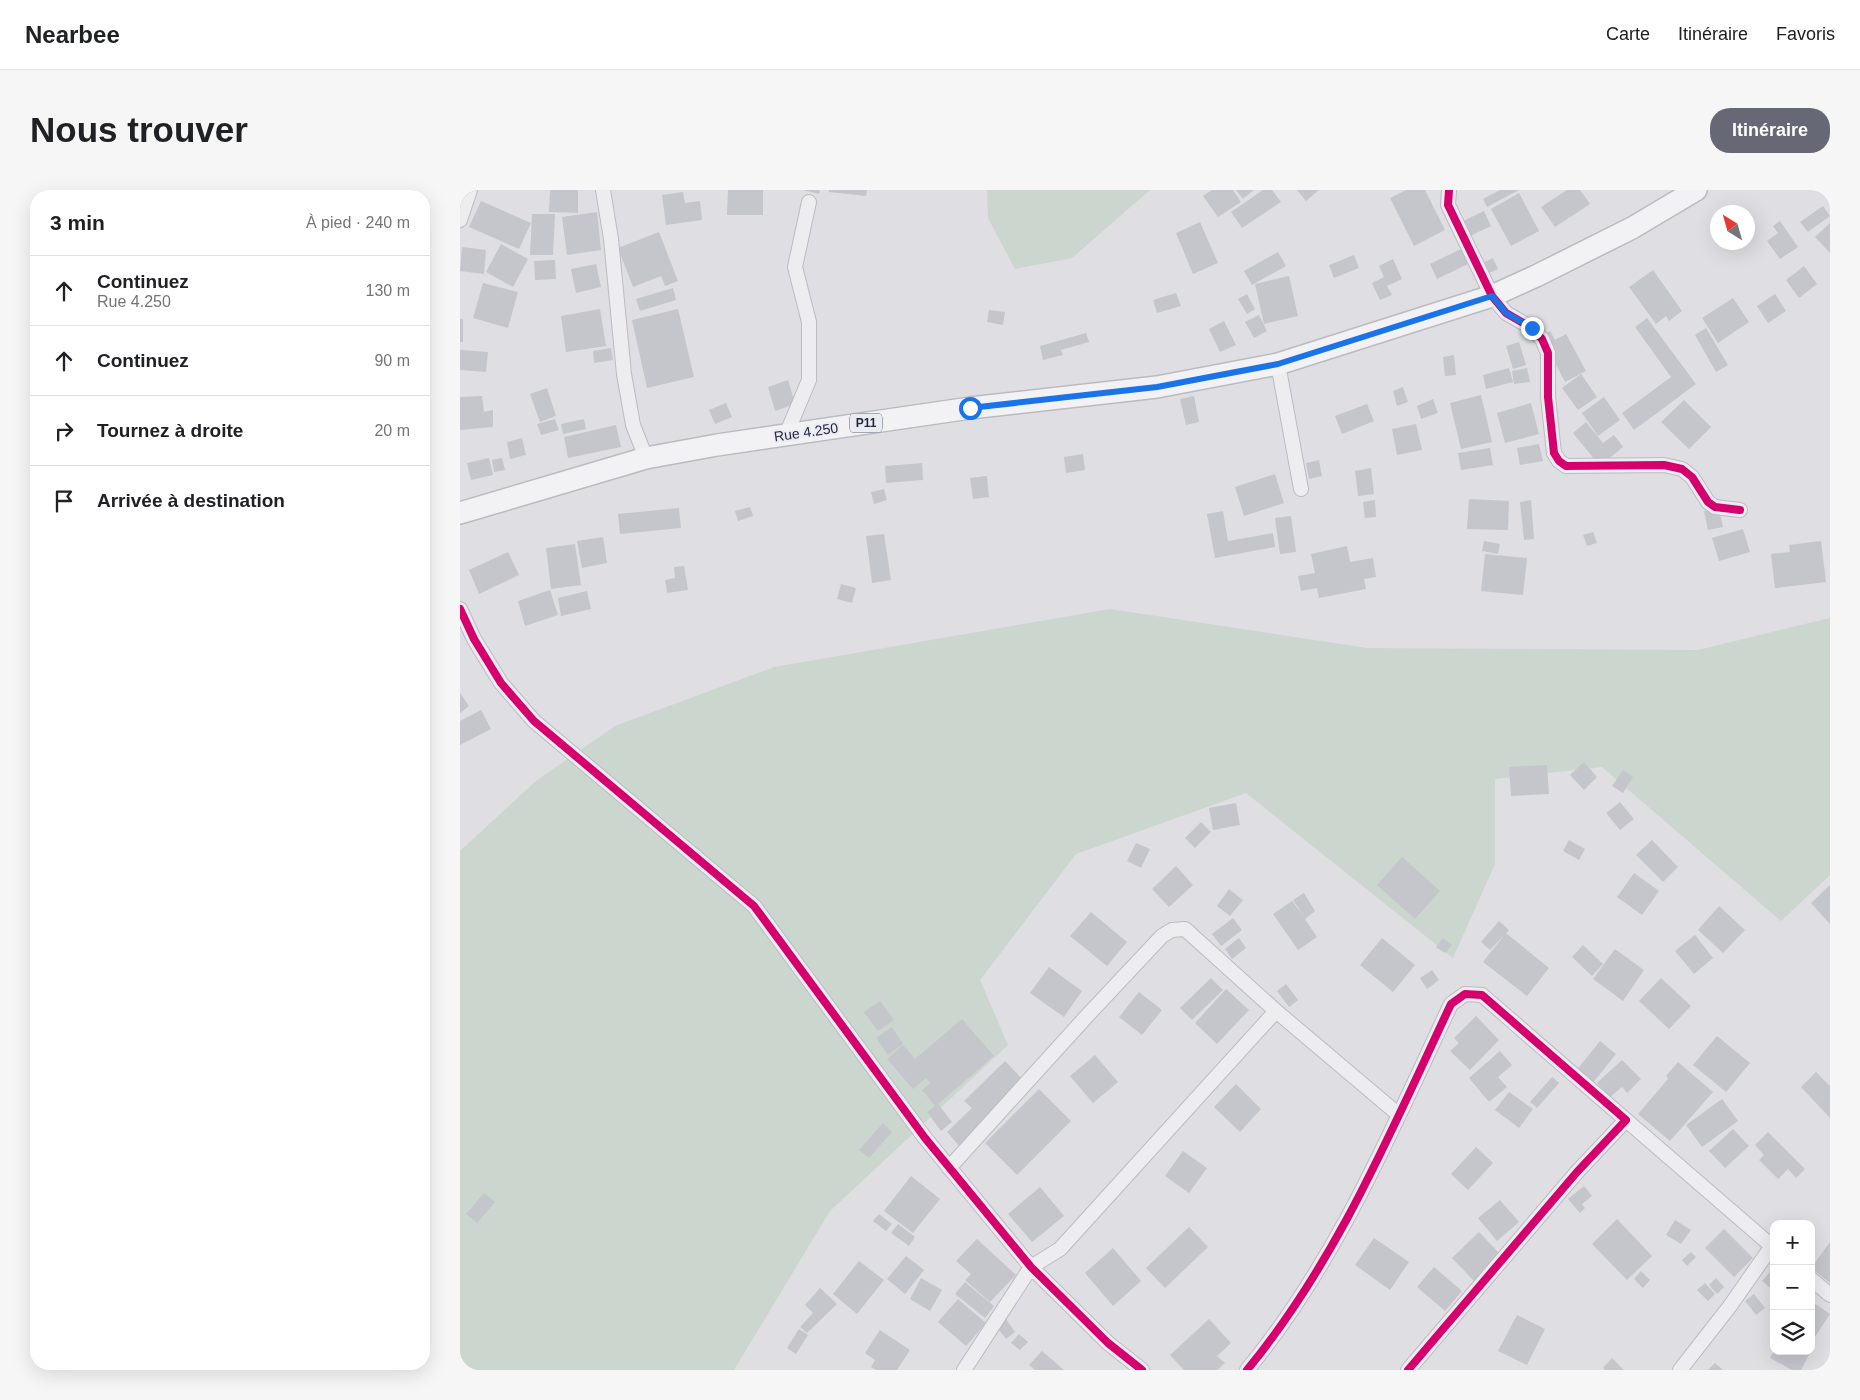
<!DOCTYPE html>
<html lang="fr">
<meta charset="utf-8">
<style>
:root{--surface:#fff;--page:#f6f6f6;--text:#202124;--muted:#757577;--line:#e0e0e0;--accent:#666876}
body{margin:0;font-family:Helvetica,sans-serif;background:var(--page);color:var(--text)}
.controls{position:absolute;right:15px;bottom:15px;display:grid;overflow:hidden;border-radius:10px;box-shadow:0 5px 20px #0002}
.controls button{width:45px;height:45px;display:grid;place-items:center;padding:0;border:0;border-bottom:1px solid var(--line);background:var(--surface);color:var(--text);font:25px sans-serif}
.compass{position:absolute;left:1250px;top:15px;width:45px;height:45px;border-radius:50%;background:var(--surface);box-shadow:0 5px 20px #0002;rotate:323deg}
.stop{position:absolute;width:15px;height:15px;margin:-11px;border:4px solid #1a73e8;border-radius:50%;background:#fff}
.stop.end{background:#1a73e8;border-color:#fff;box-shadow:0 1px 5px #0008}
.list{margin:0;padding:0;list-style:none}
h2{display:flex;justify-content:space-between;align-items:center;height:65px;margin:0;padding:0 20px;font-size:21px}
h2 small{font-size:16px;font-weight:400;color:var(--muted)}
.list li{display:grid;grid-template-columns:32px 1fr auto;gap:15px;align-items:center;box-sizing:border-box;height:70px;padding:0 20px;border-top:1px solid var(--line)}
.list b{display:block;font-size:19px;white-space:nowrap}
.list p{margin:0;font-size:16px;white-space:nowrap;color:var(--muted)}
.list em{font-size:16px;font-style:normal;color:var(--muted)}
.icon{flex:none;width:28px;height:28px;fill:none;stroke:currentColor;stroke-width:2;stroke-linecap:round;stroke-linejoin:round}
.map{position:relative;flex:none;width:1370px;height:1180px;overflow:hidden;border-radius:20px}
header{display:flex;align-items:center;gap:30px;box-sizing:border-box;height:70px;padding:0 25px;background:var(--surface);border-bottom:1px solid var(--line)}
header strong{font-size:24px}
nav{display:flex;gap:28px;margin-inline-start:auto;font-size:18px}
.intro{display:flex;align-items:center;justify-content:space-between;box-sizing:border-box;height:120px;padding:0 30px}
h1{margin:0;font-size:35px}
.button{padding:12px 22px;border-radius:20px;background:var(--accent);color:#fff;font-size:18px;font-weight:700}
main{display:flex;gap:30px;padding:0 30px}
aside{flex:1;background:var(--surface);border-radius:20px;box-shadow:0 5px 20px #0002}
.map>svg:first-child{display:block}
.green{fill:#cbd6ce}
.building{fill:#c5c6cb}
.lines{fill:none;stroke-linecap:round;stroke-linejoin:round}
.street-casing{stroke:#bbbbc0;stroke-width:16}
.primary-casing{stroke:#babbc1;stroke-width:24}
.street{stroke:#ededf0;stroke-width:14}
.primary{stroke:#f2f2f4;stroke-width:21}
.cycleway-casing{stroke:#eaecf4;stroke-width:11}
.cycleway{stroke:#d6006c;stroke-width:8}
.route{stroke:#1a73e8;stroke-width:6}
.labels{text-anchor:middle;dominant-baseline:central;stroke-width:4;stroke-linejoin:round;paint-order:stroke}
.shield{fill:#eaecf4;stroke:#606373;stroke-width:1}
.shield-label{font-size:12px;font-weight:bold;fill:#25283c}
.street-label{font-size:14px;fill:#25283c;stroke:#eaecf4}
</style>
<header>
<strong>Nearbee</strong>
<nav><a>Carte</a><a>Itinéraire</a><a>Favoris</a></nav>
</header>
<div class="intro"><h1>Nous trouver</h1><a class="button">Itinéraire</a></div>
<main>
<aside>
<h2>3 min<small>À pied · 240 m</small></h2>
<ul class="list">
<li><svg class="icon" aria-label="ahead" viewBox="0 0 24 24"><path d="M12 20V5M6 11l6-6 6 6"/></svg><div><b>Continuez</b><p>Rue 4.250</p></div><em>130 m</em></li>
<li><svg class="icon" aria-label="ahead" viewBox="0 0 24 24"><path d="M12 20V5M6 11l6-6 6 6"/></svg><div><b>Continuez</b></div><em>90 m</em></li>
<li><svg class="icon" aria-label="right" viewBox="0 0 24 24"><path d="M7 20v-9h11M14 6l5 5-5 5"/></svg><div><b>Tournez à droite</b></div><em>20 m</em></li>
<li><svg class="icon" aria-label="arrive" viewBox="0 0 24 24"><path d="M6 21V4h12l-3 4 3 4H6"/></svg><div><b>Arrivée à destination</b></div></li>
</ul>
</aside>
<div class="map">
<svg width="1370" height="1180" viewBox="0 0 1370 1180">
<rect width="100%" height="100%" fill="#dedee3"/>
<path class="green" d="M 527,0 L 690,0 L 612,68 L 555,79 L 528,28 Z
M 650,419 L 907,458 L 1238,460 L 1370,428 L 1370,685 L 1321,731 L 1142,577 L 1035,589 L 1035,674 L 993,768 L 786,603 L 616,664 L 520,790 L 548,855 L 370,1021 L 274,1180 L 0,1180 L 0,661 L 76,591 L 155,536 L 314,477 Z"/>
<path class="building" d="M 90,0 L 118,0 L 118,23 L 89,22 Z
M 268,0 L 303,0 L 303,25 L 267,25 Z
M 343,0 L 360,0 L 359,4 Z
M 369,0 L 407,0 L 406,6 L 369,2 Z
M 752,0 L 773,0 L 781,12 L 758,27 L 743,6 Z
M 776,0 L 794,0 L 783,9 Z
M 803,0 L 812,0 L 821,12 L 782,38 L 771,22 Z
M 837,0 L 859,0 L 846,11 Z
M 946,0 L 965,0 L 985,40 L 954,56 L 930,8 Z
M 1040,0 L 1059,0 L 1027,17 L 1023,9 Z
M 1107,0 L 1120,0 L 1130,14 L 1095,37 L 1081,17 Z
M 223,2 L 225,13 L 240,11 L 242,30 L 206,35 L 202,5 Z
M 1059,3 L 1079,41 L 1051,56 L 1031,19 Z
M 21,11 L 71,33 L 59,59 L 9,37 Z
M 1363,16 L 1370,26 L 1348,42 L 1340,32 Z
M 1024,21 L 1031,36 L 1010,46 L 1003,31 Z
M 137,22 L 141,60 L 107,65 L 102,27 Z
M 72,24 L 95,24 L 93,65 L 70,65 Z
M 1258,31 L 1258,46 L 1250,35 Z
M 1320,31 L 1338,57 L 1320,69 L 1307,51 L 1318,43 L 1313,36 Z
M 740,32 L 758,73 L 733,84 L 716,43 Z
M 1370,33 L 1370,63 L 1355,47 Z
M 199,42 L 218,91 L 205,96 L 201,86 L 173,97 L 158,58 Z
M 41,54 L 68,69 L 53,97 L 26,82 Z
M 2,57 L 26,60 L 24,84 L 0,81 Z
M 1001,59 L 1008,74 L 977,89 L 970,74 Z
M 818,62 L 826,76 L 792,95 L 784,81 Z
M 894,65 L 899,78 L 874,88 L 869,75 Z
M 1033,68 L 1038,79 L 1025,85 L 1020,74 Z
M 933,69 L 942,89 L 927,96 L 932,105 L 920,110 L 912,93 L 924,87 L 919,76 Z
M 95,70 L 96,89 L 75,90 L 74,71 Z
M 136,74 L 141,97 L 116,103 L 111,79 Z
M 1344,76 L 1357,94 L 1339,108 L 1326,90 Z
M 1193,80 L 1222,121 L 1209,131 L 1206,126 L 1196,134 L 1169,97 Z
M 829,86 L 838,126 L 804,134 L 795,94 Z
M 23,93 L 58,102 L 48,138 L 13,128 Z
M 213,98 L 216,110 L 180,121 L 176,109 Z
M 716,103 L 721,116 L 697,123 L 693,110 Z
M 787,104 L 795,119 L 787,124 L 778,109 Z
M 1315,104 L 1326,121 L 1308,133 L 1297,116 Z
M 1273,108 L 1289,132 L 1258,153 L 1242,128 Z
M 140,119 L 146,156 L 106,162 L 101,126 Z
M 218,119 L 234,187 L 187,198 L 172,130 Z
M 529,120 L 545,122 L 543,135 L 527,132 Z
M 799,125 L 807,141 L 794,148 L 785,132 Z
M 1187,128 L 1236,194 L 1174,240 L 1162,223 L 1211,187 L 1175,137 Z
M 0,129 L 3,129 L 3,152 L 0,152 Z
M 764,131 L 776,155 L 760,162 L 749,139 Z
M 1246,138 L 1268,175 L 1256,182 L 1235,145 Z
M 1090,141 L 1095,150 L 1106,144 L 1126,181 L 1105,192 L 1081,146 Z
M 626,143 L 629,152 L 601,160 L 603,165 L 583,170 L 580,156 Z
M 1059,152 L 1066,175 L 1053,179 L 1046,156 Z
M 151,158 L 153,170 L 134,173 L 133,161 Z
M 0,160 L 28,162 L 26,182 L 0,180 Z
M 994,165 L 996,185 L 985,186 L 983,167 Z
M 1049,178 L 1053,192 L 1026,199 L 1023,185 Z
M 1067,178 L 1070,192 L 1054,194 L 1052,181 Z
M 1121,184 L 1137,207 L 1118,220 L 1102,198 Z
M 328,190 L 335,214 L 315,221 L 308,197 Z
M 943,197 L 948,212 L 937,216 L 933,201 Z
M 87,198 L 96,226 L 80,232 L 70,204 Z
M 1021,205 L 1032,252 L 1001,259 L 990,213 Z
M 22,206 L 24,222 L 33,220 L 33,237 L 0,240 L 0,207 Z
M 734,206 L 739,232 L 726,235 L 720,209 Z
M 1144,207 L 1160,230 L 1138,246 L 1122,223 Z
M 973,209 L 978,223 L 961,229 L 957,216 Z
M 1224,210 L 1251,237 L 1229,259 L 1201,232 Z
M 266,213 L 272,227 L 255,234 L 249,220 Z
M 1071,213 L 1079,244 L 1045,253 L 1037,223 Z
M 907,214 L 914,231 L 882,244 L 875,226 Z
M 95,229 L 99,240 L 81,245 L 77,234 Z
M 124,229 L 126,239 L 103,244 L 101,234 Z
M 1126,232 L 1143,253 L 1154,245 L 1163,257 L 1140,276 L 1113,243 Z
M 956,234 L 962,260 L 937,265 L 932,239 Z
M 156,235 L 161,257 L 108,268 L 104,247 Z
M 62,248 L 66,265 L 50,269 L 47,252 Z
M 1079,254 L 1083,271 L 1060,275 L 1057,258 Z
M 1030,258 L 1033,275 L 1001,280 L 998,263 Z
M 623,264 L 625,280 L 606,283 L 604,267 Z
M 29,268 L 33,285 L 11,290 L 7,273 Z
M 42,268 L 45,280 L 34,282 L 32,270 Z
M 859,270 L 862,286 L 849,289 L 846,273 Z
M 462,273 L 463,290 L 426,293 L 425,276 Z
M 911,278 L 914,304 L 898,306 L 895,281 Z
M 815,284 L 824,313 L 784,326 L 775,297 Z
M 527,286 L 529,307 L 513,309 L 510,288 Z
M 424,299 L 427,310 L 414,314 L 411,302 Z
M 1009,309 L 1049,311 L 1048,340 L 1007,339 Z
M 915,310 L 916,327 L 905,328 L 903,312 Z
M 1071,310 L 1074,349 L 1064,350 L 1060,312 Z
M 290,317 L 293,326 L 278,331 L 275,321 Z
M 219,318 L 221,338 L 160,344 L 158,324 Z
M 1259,318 L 1263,337 L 1248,340 L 1244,321 Z
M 763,321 L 768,351 L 813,343 L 815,357 L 755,368 L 747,324 Z
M 831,326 L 836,362 L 820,364 L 815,328 Z
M 1283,339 L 1290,362 L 1259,371 L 1252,348 Z
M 1133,342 L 1137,353 L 1127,356 L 1123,345 Z
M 424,344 L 431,390 L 412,393 L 406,346 Z
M 143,347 L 147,373 L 122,378 L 117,351 Z
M 1024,351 L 1040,354 L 1038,364 L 1022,361 Z
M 1361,351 L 1366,392 L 1315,398 L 1311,364 L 1330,362 L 1329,355 Z
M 115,354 L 121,395 L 91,399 L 86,358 Z
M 887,356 L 890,372 L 913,368 L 916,387 L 904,389 L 906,399 L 859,408 L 857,398 L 841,401 L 838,386 L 855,383 L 851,364 Z
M 48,362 L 59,385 L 19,404 L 9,380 Z
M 1025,364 L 1067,368 L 1063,405 L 1021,401 Z
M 224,376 L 228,400 L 207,403 L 205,390 L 215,388 L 214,377 Z
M 381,394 L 396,398 L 392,413 L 377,409 Z
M 90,400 L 98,425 L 65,436 L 58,411 Z
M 127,401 L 131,419 L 101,426 L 98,408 Z
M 0,503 L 9,516 L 0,523 Z
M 21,520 L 31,539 L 0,555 L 0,531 Z
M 1124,572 L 1137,587 L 1124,600 L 1110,585 Z
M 1087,575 L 1089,604 L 1051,606 L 1049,577 Z
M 1163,580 L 1173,587 L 1163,603 L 1152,596 Z
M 1160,612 L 1174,629 L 1160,640 L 1146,623 Z
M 776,613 L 780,635 L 753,640 L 749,618 Z
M 741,632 L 751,642 L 735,658 L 725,648 Z
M 1109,650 L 1125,659 L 1119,670 L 1103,661 Z
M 1192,650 L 1218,677 L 1203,692 L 1176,665 Z
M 676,653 L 690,659 L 681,678 L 667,671 Z
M 942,667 L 980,701 L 955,729 L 917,695 Z
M 716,676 L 733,695 L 709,717 L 692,699 Z
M 1174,683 L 1199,701 L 1182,725 L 1157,707 Z
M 1370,695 L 1370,734 L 1351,713 Z
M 769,699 L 783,710 L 770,726 L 757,716 Z
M 844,703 L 855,721 L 845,729 L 857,747 L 838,760 L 813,724 L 832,711 L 844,726 L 833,710 Z
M 1259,716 L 1285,740 L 1263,763 L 1238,740 Z
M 631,722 L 667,752 L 647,776 L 610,746 Z
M 773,728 L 782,740 L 761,756 L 752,744 Z
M 1039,731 L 1049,740 L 1030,760 L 1021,752 Z
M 1046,743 L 1089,778 L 1067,806 L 1023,772 Z
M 1235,745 L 1253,768 L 1234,784 L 1215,761 Z
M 779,748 L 786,758 L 772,769 L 765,759 Z
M 922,748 L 955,775 L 933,802 L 900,775 Z
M 983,748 L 992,755 L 985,763 L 976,757 Z
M 1123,755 L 1143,774 L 1132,786 L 1112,767 Z
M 1155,759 L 1184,780 L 1163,811 L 1133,789 Z
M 589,777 L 622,801 L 604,827 L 570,803 Z
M 972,780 L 979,790 L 967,799 L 960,788 Z
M 751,788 L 763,800 L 732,830 L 720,818 Z
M 1201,788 L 1231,816 L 1209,839 L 1179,811 Z
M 826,794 L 838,810 L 829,817 L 817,801 Z
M 766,799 L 789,820 L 757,854 L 735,833 Z
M 679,802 L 702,820 L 682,845 L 659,827 Z
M 420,811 L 434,830 L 418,841 L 404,822 Z
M 1016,826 L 1039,850 L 1010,880 L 990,861 L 999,853 L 994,848 Z
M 502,829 L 534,866 L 478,914 L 492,932 L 481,941 L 467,922 L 475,916 L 462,900 L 470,893 L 466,888 L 453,899 L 427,869 L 443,855 L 455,869 Z
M 432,837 L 443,854 L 428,865 L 416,848 Z
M 1257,846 L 1290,873 L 1266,902 L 1233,875 Z
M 1140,851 L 1156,864 L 1132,894 L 1116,881 Z
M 1040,861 L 1052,875 L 1038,887 L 1047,897 L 1029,912 L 1009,888 Z
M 635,865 L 658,892 L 633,913 L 610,886 Z
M 1162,870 L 1181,889 L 1167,903 L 1162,897 L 1150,907 L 1137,893 Z
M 545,871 L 567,894 L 501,958 L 487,942 L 512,918 L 504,911 Z
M 1218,872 L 1253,902 L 1210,951 L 1178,924 L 1208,889 L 1206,886 Z
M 1356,882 L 1370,896 L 1370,928 L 1341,897 Z
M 1092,887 L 1099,893 L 1077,918 L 1070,912 Z
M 776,894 L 801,919 L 780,942 L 754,917 Z
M 579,899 L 611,931 L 557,985 L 525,953 Z
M 1049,902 L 1073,919 L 1059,938 L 1035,920 Z
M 1262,909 L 1278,931 L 1242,957 L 1226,935 Z
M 423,933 L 432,942 L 409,968 L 399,960 Z
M 1273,939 L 1289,956 L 1265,978 L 1249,961 Z
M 1308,942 L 1345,979 L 1336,988 L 1328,979 L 1318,989 L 1299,970 L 1304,965 L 1295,955 Z
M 1016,957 L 1033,973 L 1008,1000 L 991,984 Z
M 723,961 L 747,978 L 729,1003 L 705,986 Z
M 451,986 L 480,1009 L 453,1043 L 424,1021 Z
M 1124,996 L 1132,1006 L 1122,1014 L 1125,1018 L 1120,1023 L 1108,1009 Z
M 580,997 L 604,1026 L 572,1052 L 548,1024 Z
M 24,1003 L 35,1012 L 17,1033 L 6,1024 Z
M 1040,1010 L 1059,1032 L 1037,1051 L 1018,1028 Z
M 419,1024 L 432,1034 L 426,1041 L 413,1031 Z
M 1157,1029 L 1192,1066 L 1167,1090 L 1132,1054 Z
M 1215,1030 L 1231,1040 L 1221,1054 L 1206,1045 Z
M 438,1034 L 455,1047 L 449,1056 L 431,1043 Z
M 729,1037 L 748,1057 L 705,1098 L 686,1078 Z
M 1264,1039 L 1293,1068 L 1274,1087 L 1245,1058 Z
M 1019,1042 L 1041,1065 L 1014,1091 L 992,1068 Z
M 914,1048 L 949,1072 L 930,1100 L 895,1075 Z
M 517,1049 L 556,1085 L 530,1112 L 505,1090 L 511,1084 L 496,1071 Z
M 1370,1052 L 1370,1093 L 1351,1078 Z
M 653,1058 L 681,1091 L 653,1116 L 625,1083 Z
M 1231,1062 L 1236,1067 L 1227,1076 L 1222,1070 Z
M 446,1066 L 464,1080 L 445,1104 L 427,1089 Z
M 399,1071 L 424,1090 L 397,1124 L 373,1104 Z
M 974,1077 L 1002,1101 L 985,1121 L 957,1097 Z
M 1314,1077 L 1314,1101 L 1302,1091 Z
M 1181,1081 L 1190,1090 L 1183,1098 L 1174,1089 Z
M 461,1088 L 482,1100 L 470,1121 L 450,1109 Z
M 1256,1088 L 1264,1097 L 1257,1104 L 1249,1095 Z
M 505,1092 L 534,1116 L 525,1128 L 495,1104 Z
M 1245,1093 L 1255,1104 L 1248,1111 L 1237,1100 Z
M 360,1098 L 377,1114 L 347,1143 L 340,1137 L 353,1123 L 345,1115 Z
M 1294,1104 L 1305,1118 L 1296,1125 L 1285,1111 Z
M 498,1109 L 526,1133 L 506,1156 L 478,1132 Z
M 1351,1111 L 1370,1124 L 1351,1153 Z
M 1057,1125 L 1085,1139 L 1067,1175 L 1038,1161 Z
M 544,1126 L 555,1142 L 546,1149 L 534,1133 Z
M 749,1129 L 771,1153 L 757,1166 L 765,1173 L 757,1180 L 724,1180 L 710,1165 Z
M 339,1139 L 348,1145 L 336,1164 L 327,1158 Z
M 420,1140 L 450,1160 L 437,1180 L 416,1180 L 411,1177 L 415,1170 L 405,1163 Z
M 559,1144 L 568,1152 L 560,1160 L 551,1153 Z
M 582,1161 L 604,1180 L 575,1180 L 569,1175 Z
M 1314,1161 L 1351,1161 L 1341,1180 L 1332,1180 L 1310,1168 Z
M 1152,1168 L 1164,1180 L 1145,1180 L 1143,1178 Z
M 1255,1173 L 1263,1180 L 1248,1180 Z"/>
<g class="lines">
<g class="street-casing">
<path id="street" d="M 143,0 L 151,49 L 164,184 L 173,235 L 186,268
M 989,0 L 988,15 L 1032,106 L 1046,123 L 1072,138 L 1082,149 L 1088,163 L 1088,207 L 1094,263 L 1099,271 L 1106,276 L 1204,275 L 1222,279 L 1232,287 L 1248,312 L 1255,317 L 1280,320
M 0,30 L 10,0
M 818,174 L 841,299
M 326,245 L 349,190 L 349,132 L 335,77 L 349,12
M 0,419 L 14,449 L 41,493 L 74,531 L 294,716 L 465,948 L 571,1077 L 648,1153 L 682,1180
M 1166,930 L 1314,1058
M 489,978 L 626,827 L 702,746 L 712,740 L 725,739 L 816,821 L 939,925
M 1351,1089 L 1370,1105
M 504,1180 L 571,1077 L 600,1059 L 816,821
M 787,1180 C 877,1071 931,941 991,814 L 1005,804 L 1022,805 L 1166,930 L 1117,982 L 948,1180
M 1220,1180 L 1270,1116 L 1312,1056"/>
</g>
<g class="primary-casing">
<path id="primary" d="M 0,323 L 186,268 L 257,255 L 510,218 L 697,197 L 818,174 L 1032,106 L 1076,86 L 1172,38 L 1236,0"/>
</g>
<use href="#street" class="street"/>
<use href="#primary" class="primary"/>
<g class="cycleway-casing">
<path id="cycleway" d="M 989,0 L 988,15 L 1032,106 L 1046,123 L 1072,138 L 1082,149 L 1088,163 L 1088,207 L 1094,263 L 1099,271 L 1106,276 L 1204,275 L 1222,279 L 1232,287 L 1248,312 L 1255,317 L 1280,320
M 0,419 L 14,449 L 41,493 L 74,531 L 294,716 L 465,948 L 571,1077 L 648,1153 L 682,1180
M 787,1180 C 877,1071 931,941 991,814 L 1005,804 L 1022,805 L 1166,930 L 1117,982 L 948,1180"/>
</g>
<use href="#cycleway" class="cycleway"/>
</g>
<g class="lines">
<path class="route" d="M 510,218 L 697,197 L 818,174 L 1032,106 L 1046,123 L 1072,138"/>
</g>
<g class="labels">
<rect class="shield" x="390" y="223.5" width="32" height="19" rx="4"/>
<g class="shield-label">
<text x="406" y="233">P11</text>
</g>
<g class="street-label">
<text transform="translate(346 242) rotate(-8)">Rue 4.250</text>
</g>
</g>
</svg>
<div class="controls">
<button>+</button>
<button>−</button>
<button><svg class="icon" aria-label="layers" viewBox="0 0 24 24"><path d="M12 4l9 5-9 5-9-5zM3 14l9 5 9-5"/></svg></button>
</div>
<svg class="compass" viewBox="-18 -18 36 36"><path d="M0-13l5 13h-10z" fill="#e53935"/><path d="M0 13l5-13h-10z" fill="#757577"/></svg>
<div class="stop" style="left:510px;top:218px"></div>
<div class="stop end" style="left:1072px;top:138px"></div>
</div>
</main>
